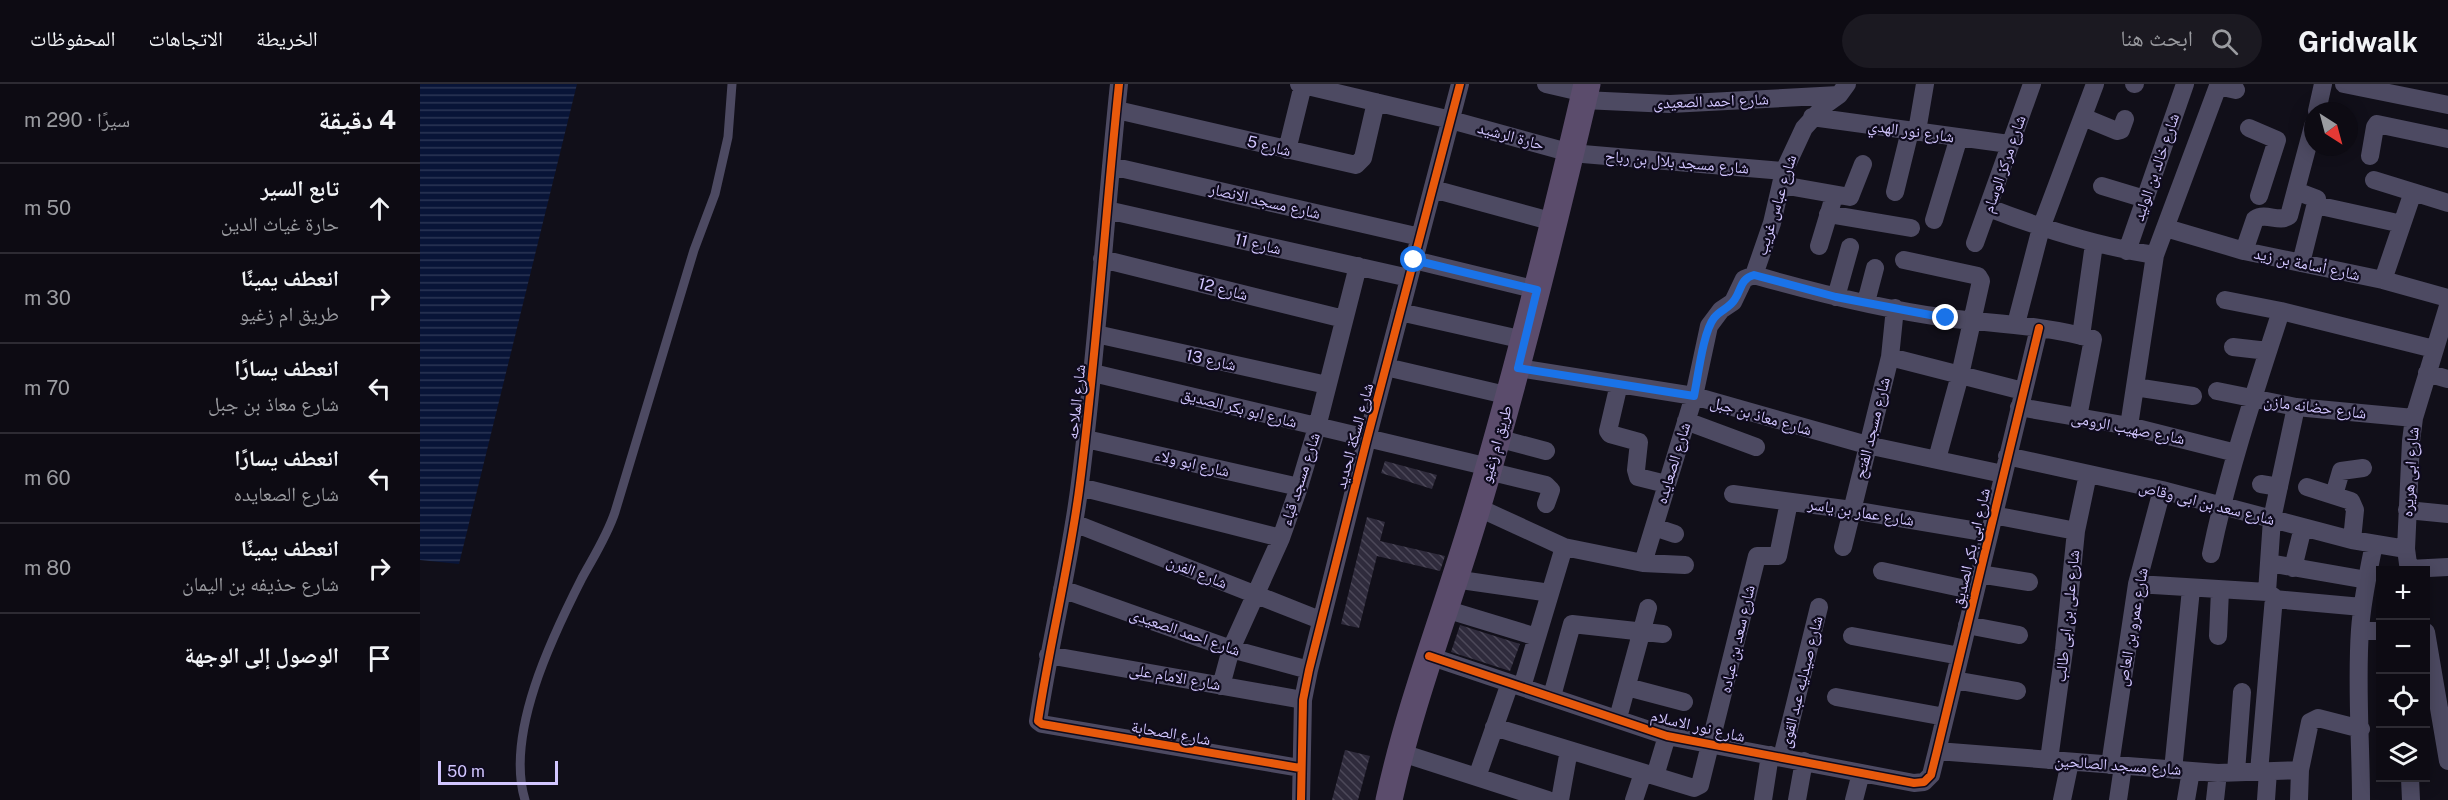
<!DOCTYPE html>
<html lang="ar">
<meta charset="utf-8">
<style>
:root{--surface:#0d0b13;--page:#1b1921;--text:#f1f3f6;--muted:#9a9ba0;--line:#2d2b33}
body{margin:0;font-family:"Public Sans","Noto Naskh Arabic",sans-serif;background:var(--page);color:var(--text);direction:rtl}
.controls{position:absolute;right:18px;bottom:18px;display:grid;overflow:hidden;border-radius:0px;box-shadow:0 3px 15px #0003}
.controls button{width:54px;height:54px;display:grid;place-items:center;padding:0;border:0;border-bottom:2px solid var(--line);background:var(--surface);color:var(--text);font:30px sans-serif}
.compass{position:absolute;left:1884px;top:18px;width:54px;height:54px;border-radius:50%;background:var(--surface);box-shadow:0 3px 15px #0003;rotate:144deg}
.scale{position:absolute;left:18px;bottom:15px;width:120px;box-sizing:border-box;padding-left:6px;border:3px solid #d2c6ff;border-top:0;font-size:16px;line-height:21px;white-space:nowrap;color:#d2c6ff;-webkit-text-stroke:4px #0f0b1d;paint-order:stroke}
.stop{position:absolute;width:18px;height:18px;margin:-14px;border:4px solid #1a73e8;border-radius:50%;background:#fff}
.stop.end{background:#1a73e8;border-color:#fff;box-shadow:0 2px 6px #0008}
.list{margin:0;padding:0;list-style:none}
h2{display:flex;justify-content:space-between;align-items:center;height:78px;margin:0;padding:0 24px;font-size:26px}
h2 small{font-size:20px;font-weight:400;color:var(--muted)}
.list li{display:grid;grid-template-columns:39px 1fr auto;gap:18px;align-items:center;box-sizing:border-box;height:90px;padding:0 24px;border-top:2px solid var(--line)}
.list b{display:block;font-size:22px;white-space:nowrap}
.list p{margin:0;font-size:20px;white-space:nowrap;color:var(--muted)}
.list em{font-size:20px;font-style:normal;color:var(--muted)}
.icon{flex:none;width:33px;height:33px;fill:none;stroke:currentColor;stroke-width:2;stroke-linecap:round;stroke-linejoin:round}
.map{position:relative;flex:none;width:2028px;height:716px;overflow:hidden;direction:ltr}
header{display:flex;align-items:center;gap:36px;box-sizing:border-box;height:84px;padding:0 30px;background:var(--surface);border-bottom:2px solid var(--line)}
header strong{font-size:28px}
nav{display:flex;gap:33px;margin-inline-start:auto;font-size:21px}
.search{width:420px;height:54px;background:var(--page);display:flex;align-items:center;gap:15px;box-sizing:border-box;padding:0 21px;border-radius:33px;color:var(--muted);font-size:22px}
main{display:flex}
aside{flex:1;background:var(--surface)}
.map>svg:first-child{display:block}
.water{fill:url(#water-rules)}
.building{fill:url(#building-back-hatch)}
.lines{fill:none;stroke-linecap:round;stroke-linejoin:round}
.service{stroke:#4d4a62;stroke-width:9}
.minor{stroke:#4d4a62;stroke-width:18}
.primary{stroke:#5b4c6c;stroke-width:27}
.cycleway-casing{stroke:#0f0b1d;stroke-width:11}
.cycleway{stroke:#e8590c;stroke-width:8}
.route{stroke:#1a73e8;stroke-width:8}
.labels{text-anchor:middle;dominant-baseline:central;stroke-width:4.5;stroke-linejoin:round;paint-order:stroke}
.street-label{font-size:16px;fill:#d2c6ff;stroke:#0f0b1d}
</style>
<header>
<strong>Gridwalk</strong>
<div class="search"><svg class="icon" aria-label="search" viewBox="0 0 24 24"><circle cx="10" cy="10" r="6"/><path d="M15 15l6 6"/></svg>ابحث هنا</div>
<nav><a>الخريطة</a><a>الاتجاهات</a><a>المحفوظات</a></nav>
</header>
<main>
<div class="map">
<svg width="2028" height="716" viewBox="0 0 2028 716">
<defs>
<pattern id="water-rules" width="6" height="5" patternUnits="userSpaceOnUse" patternTransform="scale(1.5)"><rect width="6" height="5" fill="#081437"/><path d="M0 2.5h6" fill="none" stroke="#2b3555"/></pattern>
<pattern id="building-back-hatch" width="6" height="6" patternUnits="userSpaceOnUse" patternTransform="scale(1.5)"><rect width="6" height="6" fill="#2f2b3c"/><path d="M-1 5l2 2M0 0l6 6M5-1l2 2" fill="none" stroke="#4c4859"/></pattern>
</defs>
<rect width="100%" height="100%" fill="#110f19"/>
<path class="water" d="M 0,0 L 157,0 L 39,480 L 0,476 Z"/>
<path class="building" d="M 965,377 L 1017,391 L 1012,405 L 961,389 Z
M 947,433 L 965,438 L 960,457 L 1025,472 L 1020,487 L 957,472 L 939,544 L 921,540 Z
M 1040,541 L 1100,560 L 1090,587 L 1031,568 Z
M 925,666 L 950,672 L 938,716 L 912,716 Z"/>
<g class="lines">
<path class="service" d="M 105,716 C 85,650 132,553 162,494 C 174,472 187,452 195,428 L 274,166 L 295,110 L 308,53 L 312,0"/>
<path class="minor" d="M 699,0 C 685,133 677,266 660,399 C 650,479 630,557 618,637 L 622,640 L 880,684
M 879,0 L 1031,36 L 1151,69 L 1364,87
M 1126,0 L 1165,9
M 1714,0 L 1715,0
M 1924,0 L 2028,21
M 1163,16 L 1250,20 L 1419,11
M 697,26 L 936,81 L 943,74 L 956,18
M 1897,27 L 1903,0
M 1392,33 L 1589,60
M 1663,33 L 1697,47 L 1701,46 L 1705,35
M 1829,44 L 1857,56 L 1839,112
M 1497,47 L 1505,0
M 867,66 L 883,1
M 1950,72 L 1955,43 L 1957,40 L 2028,55
M 691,82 L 1000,153
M 1954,96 L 2028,119
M 1362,101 L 1430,113 L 1443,80
M 1682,102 L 1725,115
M 1013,105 L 1134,138
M 1876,107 L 1897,115 L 1881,179
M 1475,108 L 1490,47
M 1896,121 L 1982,140
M 1569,124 C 1623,145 1677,162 1735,171
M 687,126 L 989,194
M 1408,130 L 1491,144
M 1514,136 L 1539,53
M 1746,144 L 1824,167 L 1963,196 L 2028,214
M 1555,159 L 1612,0
M 1399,162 L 1412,119
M 1707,167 L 1765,0
M 1824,167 L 1835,135 C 1846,128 1859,139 1869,132 L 1893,42
M 682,175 L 924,235
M 994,176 L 1117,206
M 1484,176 L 1558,192 L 1561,197 L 1540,291 L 1517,375
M 1334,191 C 1397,209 1462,225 1527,234 C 1576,240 1625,241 1673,255 L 1658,333
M 1334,191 L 1352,139 L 1364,87 L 1384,44 L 1405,21 L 1419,11 L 1427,0
M 1963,196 L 1993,108
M 1416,213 L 1430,163
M 1805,216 L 1861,227 L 2014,265
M 1446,218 L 1455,184
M 980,228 L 1104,256
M 1596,240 L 1621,144 L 1675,0
M 676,250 L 907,301
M 1661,252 L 1674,160
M 1813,263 L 1848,267
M 1470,273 L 1603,307
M 966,283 L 1090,312
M 1098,284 L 1274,312 L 1447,361 L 1583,390
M 673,289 L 1069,383
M 2007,289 L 2028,295
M 1199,300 L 1188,347 L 1190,350 L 1219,358 L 1216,386 L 1218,393 L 1246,400
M 1715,303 L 1773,312
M 1797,307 L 1876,323 L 1994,334
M 1599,323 L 1709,342 L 1816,369
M 1266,337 L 1336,363
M 1709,342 L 1735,171 L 1798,2 L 1816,6
M 1077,354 L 1126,367
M 666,355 L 879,403
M 1587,372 L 1742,406 L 1932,456 L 1986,465
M 1068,387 L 1126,401 L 1131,406 L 1126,420
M 1841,400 L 1859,403
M 660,403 L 861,454
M 1887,403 L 1931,417 L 1935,426 L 1932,456
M 1313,410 L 1432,426 L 1569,449
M 1914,411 L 1921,387 L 1943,384
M 1057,423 L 1144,463 L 1223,479 L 1265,481
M 1987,426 L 2028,430
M 1573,431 L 1656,447
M 654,439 L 900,536
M 1234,443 L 1255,450
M 1423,463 L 1470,273 L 1475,224
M 1791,470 C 1808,387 1835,308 1861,227
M 1223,479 L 1274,312 L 1289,242 L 1301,226 L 1313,218 L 1324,195 L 1334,191
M 1849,479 L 1947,496
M 1873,484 L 1883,443
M 1989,485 L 2028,483
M 1462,487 L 1555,507
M 1989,487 L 1986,465 L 1991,357 L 1994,334 L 2028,222
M 1559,490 L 1609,498
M 1034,495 L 1130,509
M 1717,500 L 1847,508 L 1854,513 L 1839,688
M 642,505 L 811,565 L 889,586
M 1847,508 L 1852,435 L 1876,323
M 1854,515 L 1942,523
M 1025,525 L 1117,553
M 1547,541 L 1599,551
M 1940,547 L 1960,547
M 2006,548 L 2028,677
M 1432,552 L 1540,572
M 1798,552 L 1800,506
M 628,571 L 883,616
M 1009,572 L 1247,652 L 1494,699 L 1504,698 L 1511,691 L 1517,667 L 1619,244
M 1534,596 L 1597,607
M 801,602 L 811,565 L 861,454 L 879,403 L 897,343 L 938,182
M 1102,603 L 1144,463
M 1207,603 L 1264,618
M 1132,612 L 1152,540 L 1243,550
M 1416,613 L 1525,633
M 1198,634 L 1228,524
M 1074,643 L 1274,704 L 1280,701 L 1337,472 L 1358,472 L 1369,418
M 1517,667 L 1798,689 L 1880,686
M 979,668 L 1128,716
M 1362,673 L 1399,523
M 1629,676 L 1644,566 L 1656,447 L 1668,390
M 1690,681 L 1717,500 L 1742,406
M 1753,686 L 1771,505
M 1816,688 L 1822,608
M 1235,692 L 1247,652
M 1057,693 L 1090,599
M 1990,694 L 1991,716
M 881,716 L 883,616 L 889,586 L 947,355 L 1040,0
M 1140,716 L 1149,666
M 1214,716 L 1223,689
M 1343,716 L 1350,671
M 1377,716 L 1384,677
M 1434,716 L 1441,689
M 1642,716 L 1650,678
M 1698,716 L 1703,682
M 1766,716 L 1771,687
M 1795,716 L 1798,689
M 1846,716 L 1848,687
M 1879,716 L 1880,686 L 1890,638 L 1898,634 L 1941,645
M 1941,716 C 1941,660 1936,602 1940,546 C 1942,517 1948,489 1954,460"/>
<path class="primary" d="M 969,716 C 991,615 1029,520 1058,421 C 1099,282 1134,141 1167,0"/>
<g class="cycleway-casing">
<path id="cycleway" d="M 699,0 C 685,133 677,266 660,399 C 650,479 630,557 618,637 L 622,640 L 880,684
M 1009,572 L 1247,652 L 1494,699 L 1504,698 L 1511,691 L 1517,667 L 1619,244
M 881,716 L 883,616 L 889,586 L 947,355 L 1040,0"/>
</g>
<use href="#cycleway" class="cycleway"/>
</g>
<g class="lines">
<path class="route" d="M 994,176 L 1117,206 L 1098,284 L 1274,312 C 1278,293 1283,248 1294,234 C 1300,226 1310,224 1315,215 C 1322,205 1320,195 1334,191 L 1416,213 L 1526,234"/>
</g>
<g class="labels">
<g class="street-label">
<text transform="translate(1291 17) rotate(-2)">شارع احمد الصعيدى</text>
<text transform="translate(1491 47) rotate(8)">شارع نور الهدي</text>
<text transform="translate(1091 52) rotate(15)">حارة الرشيد</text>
<text transform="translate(849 62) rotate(13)">شارع 5</text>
<text transform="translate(1257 78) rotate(5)">شارع مسجد بلال بن رباح</text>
<text transform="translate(1584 80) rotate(-71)">شارع مركز الوسام</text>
<text transform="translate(1736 83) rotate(-71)">شارع خالد بن الوليد</text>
<text transform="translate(845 117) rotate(13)">شارع مسجد الانصار</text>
<text transform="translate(1356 121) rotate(-73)">شارع عباس غريب</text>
<text transform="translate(838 160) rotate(13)">شارع 11</text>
<text transform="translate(1887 180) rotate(12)">شارع أسامة بن زيد</text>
<text transform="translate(803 205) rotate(14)">شارع 12</text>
<text transform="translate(791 276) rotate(12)">شارع 13</text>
<text transform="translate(656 318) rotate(-84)">شارع الملاحه</text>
<text transform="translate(1895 323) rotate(7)">شارع حضانه مازن</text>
<text transform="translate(819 324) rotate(14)">شارع ابو بكر الصديق</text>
<text transform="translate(1341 332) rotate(16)">شارع معاذ بن جبل</text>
<text transform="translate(1452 344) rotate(-76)">شارع مسجد الفتح</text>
<text transform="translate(1708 344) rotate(11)">شارع صهيب الرومى</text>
<text transform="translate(934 352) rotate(-75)">شارع السكة الحديد</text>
<text transform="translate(1076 360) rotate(-74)">طريق ام زغيو</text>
<text transform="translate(772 379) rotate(13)">شارع ابو ولاء</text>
<text transform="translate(1253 379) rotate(-73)">شارع الصعايده</text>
<text transform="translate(1990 388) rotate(-86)">شارع ابى هريره</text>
<text transform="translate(880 395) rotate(-72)">شارع مسجد قباء</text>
<text transform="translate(1787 419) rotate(14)">شارع سعد بن ابى وقاص</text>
<text transform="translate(1441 428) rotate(9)">شارع عمار بن ياسر</text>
<text transform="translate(1551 464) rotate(-77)">شارع ابى بكر الصديق</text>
<text transform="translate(777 488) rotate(22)">شارع الفرن</text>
<text transform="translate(1647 532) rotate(-84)">شارع على بن ابى طالب</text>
<text transform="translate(1712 543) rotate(-80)">شارع عمرو بن العاص</text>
<text transform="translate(765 548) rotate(19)">شارع احمد الصعيدى</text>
<text transform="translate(1317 555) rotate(-77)">شارع سعد بن عباده</text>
<text transform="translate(755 593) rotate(10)">شارع الامام على</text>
<text transform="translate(1381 598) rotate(-76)">شارع صيدليه عبد القوى</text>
<text transform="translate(1278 642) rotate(13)">شارع نور الاسلام</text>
<text transform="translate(751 649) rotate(10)">شارع الصحابة</text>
<text transform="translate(1698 681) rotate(4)">شارع مسجد الصالحين</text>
</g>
</g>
</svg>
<div class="controls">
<button>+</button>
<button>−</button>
<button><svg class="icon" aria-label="locate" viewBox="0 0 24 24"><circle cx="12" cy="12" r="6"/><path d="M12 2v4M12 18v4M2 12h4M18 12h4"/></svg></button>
<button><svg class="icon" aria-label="layers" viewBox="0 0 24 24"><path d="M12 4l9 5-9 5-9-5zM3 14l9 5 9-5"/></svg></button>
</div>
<svg class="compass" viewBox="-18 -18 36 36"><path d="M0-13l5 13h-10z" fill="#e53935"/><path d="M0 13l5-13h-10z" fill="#9a9ba0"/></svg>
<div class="scale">50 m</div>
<div class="stop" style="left:994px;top:176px"></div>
<div class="stop end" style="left:1526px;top:234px"></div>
</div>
<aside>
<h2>4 دقيقة<small>سيرًا · 290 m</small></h2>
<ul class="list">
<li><svg class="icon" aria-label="ahead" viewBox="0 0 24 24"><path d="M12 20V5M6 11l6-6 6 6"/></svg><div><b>تابع السير</b><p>حارة غياث الدين</p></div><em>50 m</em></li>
<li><svg class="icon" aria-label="right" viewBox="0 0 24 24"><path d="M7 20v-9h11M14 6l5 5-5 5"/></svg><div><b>انعطف يمينًا</b><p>طريق ام زغيو</p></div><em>30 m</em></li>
<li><svg class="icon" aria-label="left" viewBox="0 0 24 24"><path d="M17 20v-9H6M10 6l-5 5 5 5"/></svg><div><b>انعطف يسارًا</b><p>شارع معاذ بن جبل</p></div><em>70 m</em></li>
<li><svg class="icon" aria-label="left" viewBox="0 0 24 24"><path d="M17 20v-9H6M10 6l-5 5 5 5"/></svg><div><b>انعطف يسارًا</b><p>شارع الصعايده</p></div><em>60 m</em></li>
<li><svg class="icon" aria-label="right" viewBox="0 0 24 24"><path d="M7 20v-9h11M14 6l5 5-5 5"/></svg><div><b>انعطف يمينًا</b><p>شارع حذيفه بن اليمان</p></div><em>80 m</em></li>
<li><svg class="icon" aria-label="arrive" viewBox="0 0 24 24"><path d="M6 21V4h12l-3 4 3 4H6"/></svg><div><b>الوصول إلى الوجهة</b></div></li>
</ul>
</aside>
</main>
